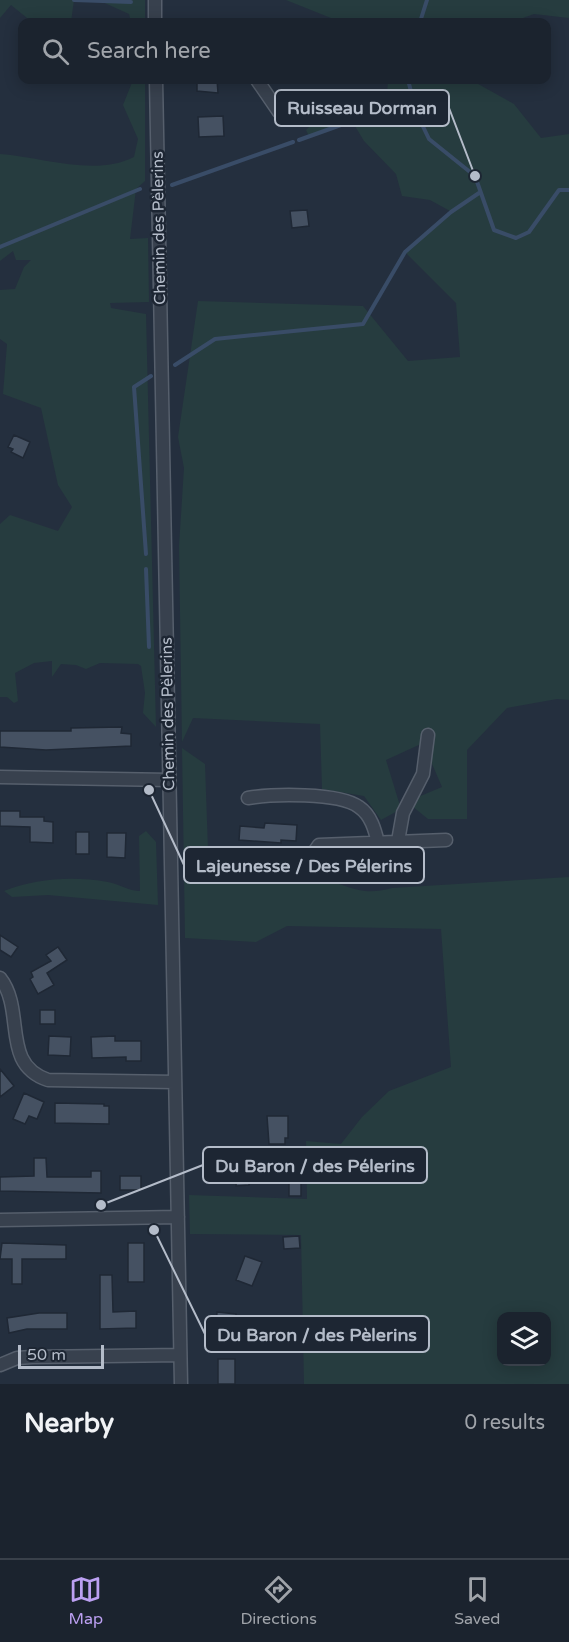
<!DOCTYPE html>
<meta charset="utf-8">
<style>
:root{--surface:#1b232e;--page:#282f3a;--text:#f1f3f6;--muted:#a0a4aa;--line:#39404a;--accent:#bca0f2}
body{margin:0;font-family:"Varela Round",sans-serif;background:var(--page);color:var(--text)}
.controls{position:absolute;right:18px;bottom:18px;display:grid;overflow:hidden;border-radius:12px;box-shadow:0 3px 15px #0003}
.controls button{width:54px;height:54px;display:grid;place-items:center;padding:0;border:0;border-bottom:2px solid var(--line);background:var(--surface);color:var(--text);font:30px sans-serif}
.scale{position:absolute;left:18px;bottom:15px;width:86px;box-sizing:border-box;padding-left:6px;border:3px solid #b4bcc9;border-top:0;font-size:16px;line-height:21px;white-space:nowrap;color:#b4bcc9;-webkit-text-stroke:4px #1d2633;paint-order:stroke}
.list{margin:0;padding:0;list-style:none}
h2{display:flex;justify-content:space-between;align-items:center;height:78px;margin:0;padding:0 24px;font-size:26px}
h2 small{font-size:20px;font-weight:400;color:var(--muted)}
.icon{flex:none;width:33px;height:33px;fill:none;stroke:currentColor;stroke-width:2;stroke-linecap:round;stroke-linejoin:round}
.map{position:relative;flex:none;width:569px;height:1384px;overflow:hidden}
.search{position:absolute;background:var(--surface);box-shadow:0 3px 15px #0003;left:18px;right:18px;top:18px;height:66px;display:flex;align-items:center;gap:15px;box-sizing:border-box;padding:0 21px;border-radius:12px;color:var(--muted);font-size:22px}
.sheet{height:174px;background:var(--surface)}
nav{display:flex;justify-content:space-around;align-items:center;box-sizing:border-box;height:84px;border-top:2px solid var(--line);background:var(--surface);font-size:16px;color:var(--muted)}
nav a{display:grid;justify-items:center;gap:3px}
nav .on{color:var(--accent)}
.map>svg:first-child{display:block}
.green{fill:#263c3f;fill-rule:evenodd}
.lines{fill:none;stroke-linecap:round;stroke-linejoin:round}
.stream{stroke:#394c67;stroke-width:4}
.building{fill:#455162;stroke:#1f2835;stroke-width:1.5}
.minor-casing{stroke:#565f6c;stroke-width:15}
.minor{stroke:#38414e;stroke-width:12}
.labels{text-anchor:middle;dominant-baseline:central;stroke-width:5;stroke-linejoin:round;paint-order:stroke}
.street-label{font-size:16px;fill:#b4bcc9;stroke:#1d2633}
.leader{fill:none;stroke:#b4bcc9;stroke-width:2}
.callout-dot{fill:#b4bcc9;stroke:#1d2633;stroke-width:2}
.callout{fill:#1d2633;stroke:#b4bcc9;stroke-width:2}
.callout-label{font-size:18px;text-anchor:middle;font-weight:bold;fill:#b4bcc9}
</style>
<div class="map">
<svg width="569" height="1384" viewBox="0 0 569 1384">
<rect width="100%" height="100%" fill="#242f3e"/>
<path class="green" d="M 0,0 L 74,0 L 71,22 L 32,22 L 11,5 L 0,18 Z
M 98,0 L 145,0 L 145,22 L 131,22 L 129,14 Z
M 286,0 L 569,0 L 569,18 L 534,14 L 512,22 L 341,22 Z
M 133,80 L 145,80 L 145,181 L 136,189 L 130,239 L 148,238 L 149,302 L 110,303 L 111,308 L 146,314 L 156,727 L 143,713 L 145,693 L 141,666 L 138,664 L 100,663 L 86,669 L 76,665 L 61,664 L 52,677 L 52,661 L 34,663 L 15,673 L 18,701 L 14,703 L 7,697 L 0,697 L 0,524 L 10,515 L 58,531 L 72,507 L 58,485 L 41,408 L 3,394 L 7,344 L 0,339 L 0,290 L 15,289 L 24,267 L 31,260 L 16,260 L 13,251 L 0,261 L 0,154 C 42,157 95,177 134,157 L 138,139 L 123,105 Z
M 388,80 L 471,80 L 514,104 L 541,138 L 569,134 L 569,700 L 557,699 L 507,708 L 467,750 L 467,819 L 428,819 L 412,806 L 411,800 L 442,787 L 423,743 L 386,760 L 401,809 L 381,820 L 364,796 L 322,789 L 320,724 L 193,718 L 182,742 L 179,546 L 184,468 L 178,437 L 198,301 L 363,306 L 408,361 L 460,357 L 456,303 L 405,252 L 450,211 L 430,200 L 402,196 L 396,174 L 364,141 L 352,121 L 309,136 L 306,130 L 316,120 L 336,117 L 338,111 L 353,105 L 373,107 L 368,93 L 387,94 Z
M 182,748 L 205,764 L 209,878 C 245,869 283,873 320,879 C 350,885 360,897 392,888 L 569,877 L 569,1384 L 304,1384 L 301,1235 L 190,1234 L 189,1195 L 307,1199 L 306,1141 L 341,1144 L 362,1117 L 389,1091 L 451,1067 L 441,929 L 287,926 L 256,942 L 185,938 ZM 502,1316 L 546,1316 L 546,1362 L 502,1362 Z
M 146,831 L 156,842 L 158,905 L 48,895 L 12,897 L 4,891 C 37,878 73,876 108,882 C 119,884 129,891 140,891 L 139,836 Z"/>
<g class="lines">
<path class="stream" d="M 74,0 L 131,2
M 420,22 L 427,0
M 408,80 L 417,114 L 429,139 L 475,176 L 494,230 L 516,238 L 529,232 L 559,190 L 569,190
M 299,140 L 352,121 L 378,116 L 397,99 L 412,94
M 172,185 L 293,142
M 0,247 L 140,189
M 175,365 L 215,339 L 363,324 L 405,252 L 451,212 L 479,193
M 146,554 L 134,387 L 151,376
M 146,569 L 149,647"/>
</g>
<path class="building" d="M 197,80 L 217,80 L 218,93 L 197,91 Z
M 223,116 L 224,136 L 199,137 L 198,117 Z
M 307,210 L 309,226 L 292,228 L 290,211 Z
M 14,435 L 30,442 L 23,458 L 11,452 L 13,449 L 8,447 Z
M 122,727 L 121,733 L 131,734 L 131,746 L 46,750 L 0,747 L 0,731 L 71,731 L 71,728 Z
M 0,811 L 20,811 L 20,817 L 44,817 L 44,821 L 53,822 L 53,843 L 30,842 L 30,827 L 0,826 Z
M 265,823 L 297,825 L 296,841 L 281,840 L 281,843 L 239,840 L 240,826 L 264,828 Z
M 76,832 L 89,832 L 89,854 L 76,854 Z
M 107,833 L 126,833 L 125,858 L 107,857 Z
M 0,935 L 18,947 L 11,957 L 0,950 Z
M 58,947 L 67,960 L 47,973 L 54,985 L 38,994 L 30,979 L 33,977 L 31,972 L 51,961 L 46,955 Z
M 40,1010 L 55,1010 L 55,1024 L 40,1024 Z
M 49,1036 L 71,1037 L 70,1056 L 48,1055 Z
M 115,1036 L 115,1041 L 141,1041 L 141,1061 L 126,1061 L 126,1057 L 92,1058 L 91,1037 Z
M 0,1069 L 14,1086 L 0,1097 Z
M 24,1093 L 44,1102 L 37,1119 L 29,1116 L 25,1124 L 13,1119 Z
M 55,1103 L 104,1104 L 104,1106 L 109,1106 L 109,1124 L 55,1123 Z
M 267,1116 L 288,1116 L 288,1138 L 285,1138 L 285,1144 L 269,1144 Z
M 241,1156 L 263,1156 L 263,1171 L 261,1174 L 249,1174 L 249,1185 L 236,1186 L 238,1159 Z
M 34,1158 L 46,1158 L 47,1177 L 91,1177 L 91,1171 L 101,1171 L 101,1193 L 0,1191 L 0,1177 L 34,1176 Z
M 120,1176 L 141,1176 L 141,1190 L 120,1190 Z
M 289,1183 L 301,1183 L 301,1196 L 289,1196 Z
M 299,1236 L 300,1248 L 284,1249 L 283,1237 Z
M 2,1243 L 66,1245 L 66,1259 L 22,1259 L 22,1284 L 12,1284 L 12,1259 L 0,1259 Z
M 128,1243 L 144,1243 L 144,1282 L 128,1282 Z
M 245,1256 L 262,1262 L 252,1286 L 236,1280 Z
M 100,1275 L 112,1275 L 113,1312 L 136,1311 L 136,1328 L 100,1329 Z
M 217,1312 L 236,1314 L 235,1330 L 216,1328 Z
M 39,1313 L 67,1313 L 67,1329 L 27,1329 L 9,1333 L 7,1318 Z
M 218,1359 L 235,1359 L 235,1384 L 218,1384 Z"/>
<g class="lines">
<g class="minor-casing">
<path id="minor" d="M 155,0 L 155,22
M 156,80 L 181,1384
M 257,80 L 279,112
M 0,777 L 169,780
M 248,798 C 272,794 339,792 359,807 C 371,815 375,830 378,843
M 398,841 L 403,813 L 423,774 L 428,735
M 306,875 L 308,861 L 319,845 L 446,840
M 0,978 C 26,1011 0,1064 48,1080 L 175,1082
M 0,1220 L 178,1217
M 0,1365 L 17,1358 L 32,1357 L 180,1355"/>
</g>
<use href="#minor" class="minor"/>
</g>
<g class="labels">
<g class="street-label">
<text transform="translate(159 228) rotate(-91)">Chemin des Pèlerins</text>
<text transform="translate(168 714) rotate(-91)">Chemin des Pèlerins</text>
</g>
</g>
<path class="leader" d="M475 176L449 108M149 790L184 865M101 1205L203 1165M154 1230L205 1334"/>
<g class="callout-dot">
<circle cx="475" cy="176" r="6"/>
<circle cx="149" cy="790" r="6"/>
<circle cx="101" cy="1205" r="6"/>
<circle cx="154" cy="1230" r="6"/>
</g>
<g class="callout">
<rect x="275" y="90" width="174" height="36" rx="6"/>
<rect x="184" y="847" width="240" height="36" rx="6"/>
<rect x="203" y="1147" width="224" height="36" rx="6"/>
<rect x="205" y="1316" width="224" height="36" rx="6"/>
</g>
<g class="callout-label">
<text x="362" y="114">Ruisseau Dorman</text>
<text x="304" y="872">Lajeunesse / Des Pélerins</text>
<text x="315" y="1172">Du Baron / des Pélerins</text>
<text x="317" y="1341">Du Baron / des Pèlerins</text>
</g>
</svg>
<div class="controls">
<button><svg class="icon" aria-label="layers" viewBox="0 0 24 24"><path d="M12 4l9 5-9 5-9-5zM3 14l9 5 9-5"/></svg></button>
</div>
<div class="scale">50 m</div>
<div class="search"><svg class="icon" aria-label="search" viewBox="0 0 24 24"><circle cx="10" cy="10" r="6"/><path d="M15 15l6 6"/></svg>Search here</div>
</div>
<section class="sheet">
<h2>Nearby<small>0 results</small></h2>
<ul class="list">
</ul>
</section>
<nav>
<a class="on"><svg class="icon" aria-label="map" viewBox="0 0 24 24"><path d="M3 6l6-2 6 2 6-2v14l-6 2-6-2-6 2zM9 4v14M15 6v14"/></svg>Map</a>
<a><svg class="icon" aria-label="directions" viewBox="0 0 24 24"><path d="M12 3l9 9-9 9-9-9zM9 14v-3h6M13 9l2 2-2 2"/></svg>Directions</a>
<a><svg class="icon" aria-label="saved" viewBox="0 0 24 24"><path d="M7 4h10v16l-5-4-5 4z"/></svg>Saved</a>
</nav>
